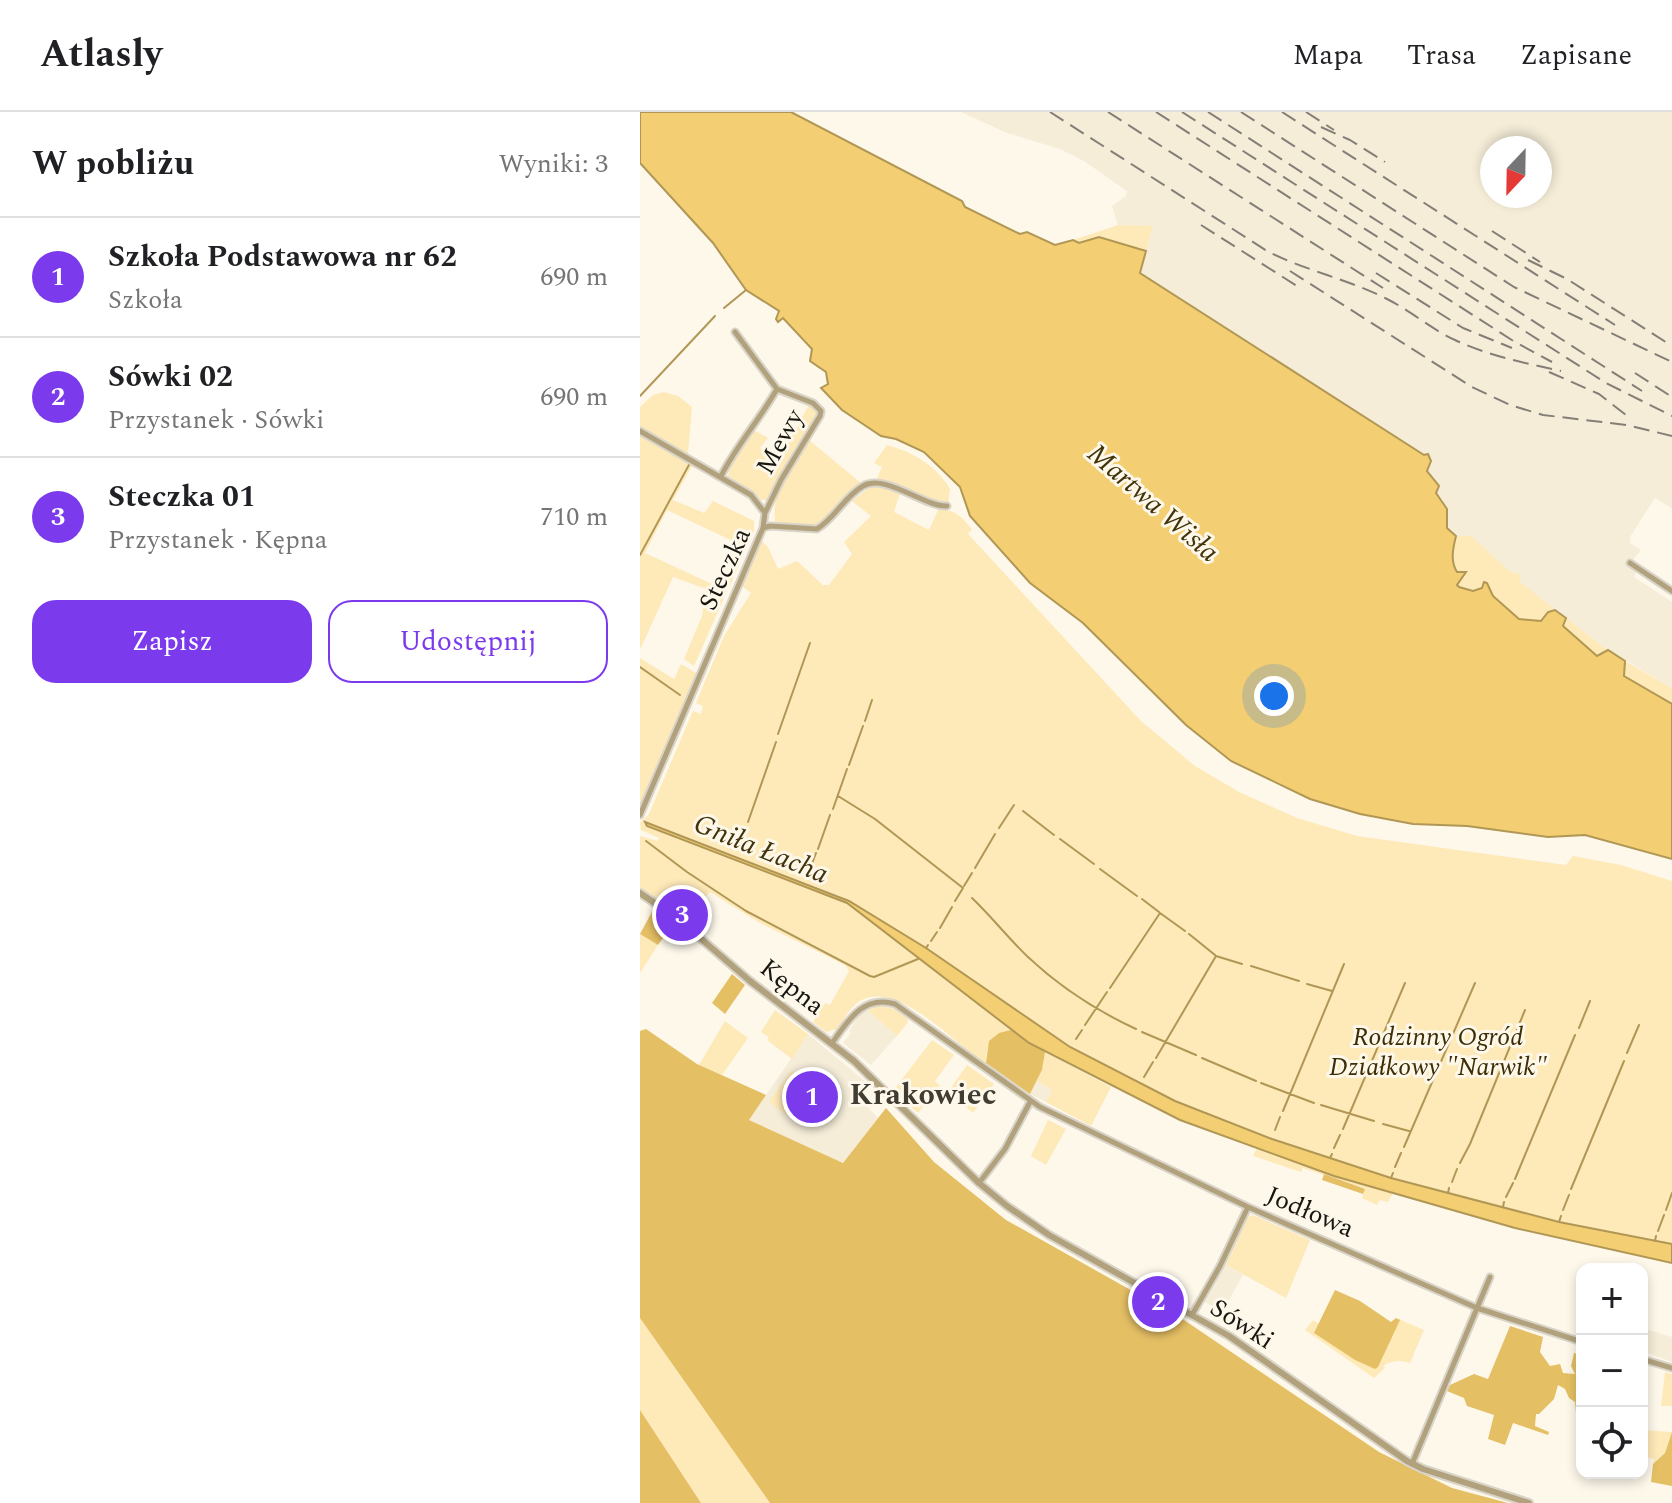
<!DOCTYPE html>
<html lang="pl">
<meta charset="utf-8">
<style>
:root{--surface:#fff;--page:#f2f2f2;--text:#202124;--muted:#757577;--line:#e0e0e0;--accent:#7c3aed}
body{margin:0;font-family:Spectral,serif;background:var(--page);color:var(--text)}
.controls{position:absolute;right:24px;bottom:24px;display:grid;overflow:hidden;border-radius:16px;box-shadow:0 4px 12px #0003}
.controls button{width:72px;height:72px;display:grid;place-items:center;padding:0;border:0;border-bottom:2px solid var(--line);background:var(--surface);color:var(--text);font:40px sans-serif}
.compass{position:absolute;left:840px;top:24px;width:72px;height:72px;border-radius:50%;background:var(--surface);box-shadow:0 4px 12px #0003;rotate:202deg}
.you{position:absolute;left:634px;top:584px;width:28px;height:28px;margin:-20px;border:6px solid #fff;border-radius:50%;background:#1a73e8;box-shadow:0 0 0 12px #1a73e833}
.badge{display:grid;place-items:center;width:52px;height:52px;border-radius:50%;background:var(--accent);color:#fff;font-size:26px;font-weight:700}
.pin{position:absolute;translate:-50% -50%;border:4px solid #fff;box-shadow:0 2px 8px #0006}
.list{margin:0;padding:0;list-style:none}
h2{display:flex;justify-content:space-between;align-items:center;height:104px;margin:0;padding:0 32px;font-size:34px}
h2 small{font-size:26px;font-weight:400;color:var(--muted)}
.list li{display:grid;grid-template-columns:52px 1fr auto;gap:24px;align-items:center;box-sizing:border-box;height:120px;padding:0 32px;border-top:2px solid var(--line)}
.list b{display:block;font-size:30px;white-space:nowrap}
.list p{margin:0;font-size:26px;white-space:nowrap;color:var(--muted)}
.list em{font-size:26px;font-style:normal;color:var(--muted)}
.actions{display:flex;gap:16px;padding:24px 32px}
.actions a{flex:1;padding:18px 0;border:2px solid var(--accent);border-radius:24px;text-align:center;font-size:28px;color:var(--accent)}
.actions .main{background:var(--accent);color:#fff}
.icon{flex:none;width:44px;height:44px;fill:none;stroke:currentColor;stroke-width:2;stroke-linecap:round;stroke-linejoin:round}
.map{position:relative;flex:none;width:1032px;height:1391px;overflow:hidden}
header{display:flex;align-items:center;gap:48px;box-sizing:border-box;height:112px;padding:0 40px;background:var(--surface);border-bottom:2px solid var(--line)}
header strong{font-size:38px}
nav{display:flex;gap:44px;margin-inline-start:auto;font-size:28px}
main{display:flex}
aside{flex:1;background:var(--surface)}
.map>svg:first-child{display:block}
.built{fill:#f5edd8;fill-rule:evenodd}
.green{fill:#fee9b8}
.forest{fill:#e4bf64}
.water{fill:#f3ce72;stroke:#b19755;stroke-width:2}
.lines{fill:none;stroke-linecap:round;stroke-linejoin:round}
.stream{stroke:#b19755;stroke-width:2}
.minor-casing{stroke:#d9d4c8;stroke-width:9}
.tertiary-casing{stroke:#d9d4c8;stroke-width:10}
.minor{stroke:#b1a27d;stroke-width:5}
.tertiary{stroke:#b1a27d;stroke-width:6}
.rail{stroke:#837f77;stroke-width:2;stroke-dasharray:16 8;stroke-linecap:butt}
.labels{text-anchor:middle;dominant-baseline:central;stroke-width:6;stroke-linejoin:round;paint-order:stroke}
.street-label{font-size:26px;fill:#181611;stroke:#fef8eb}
.park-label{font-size:26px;font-style:italic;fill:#3c2d04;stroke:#fef8eb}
.water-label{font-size:28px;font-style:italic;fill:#42330a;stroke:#fef8eb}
.quarter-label{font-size:30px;font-weight:bold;fill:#403c31;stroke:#fef8eb}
</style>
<header>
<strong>Atlasly</strong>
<nav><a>Mapa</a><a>Trasa</a><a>Zapisane</a></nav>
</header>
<main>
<aside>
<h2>W pobliżu<small>Wyniki: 3</small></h2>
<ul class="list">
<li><span class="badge">1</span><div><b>Szkoła Podstawowa nr 62</b><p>Szkoła</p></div><em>690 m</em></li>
<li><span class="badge">2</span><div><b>Sówki 02</b><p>Przystanek · Sówki</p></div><em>690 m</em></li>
<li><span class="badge">3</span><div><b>Steczka 01</b><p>Przystanek · Kępna</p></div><em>710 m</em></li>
</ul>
<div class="actions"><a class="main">Zapisz</a><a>Udostępnij</a></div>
</aside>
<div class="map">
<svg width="1032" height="1391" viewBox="0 0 1032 1391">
<rect width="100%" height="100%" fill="#fef8eb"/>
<path class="built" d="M 321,0 L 1032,0 L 1032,396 L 1015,386 L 990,425 L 990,431 L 1001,438 L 988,454 L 996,460 L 994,465 L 1032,490 L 1032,576 L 963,535 L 902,489 L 878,469 L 880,463 L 869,459 L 831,425 L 816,424 L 806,416 L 803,388 L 796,381 L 799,375 L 787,359 L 791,349 L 785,343 L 500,160 L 513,115 L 478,113 L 472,94 L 486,84 L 487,79 L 444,49 L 420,37 L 367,21 ZM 852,36 L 900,36 L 900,84 L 852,84 Z
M 228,898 L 257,924 L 231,953 L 203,931 L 211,921 L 209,919 L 219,903 Z
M 168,922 L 226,970 L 215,981 L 238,1006 L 203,1051 L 109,1008 Z
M 397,969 L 412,978 L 406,990 L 390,982 Z
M 586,1153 L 603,1163 L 582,1200 L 565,1190 Z
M 1002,1216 L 1032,1225 L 1032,1250 L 1002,1239 Z"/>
<path class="green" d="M 478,113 L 513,114 L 506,139 L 459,125 L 438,131 L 433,128 Z
M 24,280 L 38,284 L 52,295 L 48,342 L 0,317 L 0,295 L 13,283 Z
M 169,293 L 177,297 C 179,311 167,320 159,330 C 146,348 140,370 127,388 L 121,388 L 113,379 L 88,365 L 90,351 L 114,318 L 128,326 L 120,336 L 130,343 L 150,319 L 154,320 L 160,312 L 159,310 Z
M 0,322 L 52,354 L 33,388 L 64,401 L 73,389 L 114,409 L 114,418 L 90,474 L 83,469 L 99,432 L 27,398 L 5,441 L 87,479 L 54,554 L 44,547 L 62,504 L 66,477 L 33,465 L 0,538 Z
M 169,328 L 221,371 L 181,410 L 172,414 L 135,410 C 131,378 152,352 169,328 Z
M 247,333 C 273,340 297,354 310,377 L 308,392 L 300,394 L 262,376 L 236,369 L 242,355 L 234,351 Z
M 230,375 L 242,375 L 260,381 L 254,400 L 289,418 L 298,398 C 315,397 321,404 332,417 L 328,422 L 501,609 L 555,654 L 599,680 L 657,706 L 717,724 L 926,753 L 933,744 L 981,753 L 1032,769 L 1032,1132 L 919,1110 L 751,1066 L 632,1027 L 535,989 L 430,935 L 286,836 L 200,784 L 5,711 L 207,791 L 371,918 L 347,937 L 346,951 L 338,947 C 311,927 251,863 216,892 C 208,899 203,909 197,917 L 186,920 L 173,910 L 185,891 L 190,893 L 209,859 L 205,853 L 120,811 L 70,780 L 46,806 L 45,800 L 40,797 L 34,798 L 0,776 L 0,724 L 18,729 L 19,726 L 1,718 L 0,711 L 9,702 L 53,599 L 61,602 L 63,594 L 56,591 L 84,524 L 111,481 L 101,473 L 120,427 L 128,435 L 138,457 L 157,449 L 183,473 L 189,473 L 212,442 L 204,430 L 231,404 L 212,389 Z
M 816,424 L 831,424 L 869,459 L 881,463 L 879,469 L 915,498 L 910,499 L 901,509 L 879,507 L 853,484 L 846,471 C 838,482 831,476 819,476 L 817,473 L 821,468 C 814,452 811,442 816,424 Z
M 926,506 L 963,535 L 968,538 L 957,545 L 923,514 Z
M 0,546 L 34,567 L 41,552 L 58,562 L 0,699 Z
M 985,549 L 1032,576 L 1032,592 L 983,564 Z
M 0,822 L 18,833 L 0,861 Z
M 237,894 L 252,896 L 267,906 L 268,910 L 257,924 L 228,898 Z
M 135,898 L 168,922 L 152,947 L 127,928 L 129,925 L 121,920 Z
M 85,909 L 108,926 L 82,963 L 59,953 Z
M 292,928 L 314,943 L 295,969 L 300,974 L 278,1001 L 253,979 Z
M 405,940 L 471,975 L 451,1014 L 406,990 L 412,978 L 397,969 L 402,958 Z
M 327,953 L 354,972 L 333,1001 L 308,980 Z
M 151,959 L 169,972 L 147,1003 L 129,990 Z
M 408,1008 L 426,1017 L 406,1053 L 391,1044 Z
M 617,1036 L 694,1064 L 753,1081 L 748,1090 L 740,1088 L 737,1093 L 722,1086 L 725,1077 L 663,1056 L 661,1060 L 613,1044 Z
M 613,1103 L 670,1128 L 646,1186 L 586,1153 L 608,1105 Z
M 0,1206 L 130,1391 L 61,1391 L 0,1298 Z
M 759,1207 L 784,1218 L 770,1251 C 760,1248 754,1248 744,1253 L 745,1256 L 734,1266 L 665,1218 L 673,1208 L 679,1212 L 675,1220 L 715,1248 Z
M 1025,1260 L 1032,1262 L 1032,1294 L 1021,1294 Z
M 1002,1318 L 1032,1320 L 1025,1341 L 1013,1352 L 1014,1347 L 1002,1344 Z"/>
<path class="forest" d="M 14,796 L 34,810 L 18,833 L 0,822 Z
M 92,862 L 105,873 L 85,902 L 72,891 Z
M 6,917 L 57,952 L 126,983 L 109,1008 L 203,1051 L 246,996 L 294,1050 L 366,1108 L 544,1208 L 739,1340 L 812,1376 L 868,1391 L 130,1391 L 0,1206 L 0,919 Z
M 371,918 L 405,940 L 402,958 L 390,982 L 346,951 L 349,929 L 359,921 Z
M 684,1062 L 725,1077 L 723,1082 L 682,1068 Z
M 695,1178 L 720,1189 L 751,1210 L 756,1206 L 760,1208 L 738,1255 L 735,1257 L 715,1248 L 674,1221 Z
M 870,1214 L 903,1225 L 900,1240 L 910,1254 L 920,1252 L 923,1261 L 935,1262 L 931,1254 L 934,1241 L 942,1243 L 942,1303 L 936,1301 L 935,1290 L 929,1286 L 925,1277 L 918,1273 L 914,1287 L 899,1302 L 896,1302 L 895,1314 L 909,1320 L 908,1323 L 873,1311 L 865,1333 L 848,1327 L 854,1303 L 827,1294 L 824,1286 L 807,1279 L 810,1273 L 834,1262 L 848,1267 Z
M 0,1298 L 61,1391 L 0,1391 Z
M 1032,1320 L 1032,1374 L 1011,1370 L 1013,1352 L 1025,1341 Z"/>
<path class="water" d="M 0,0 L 151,0 L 322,89 L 325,95 L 380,122 L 387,120 L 415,133 L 433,128 L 439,131 L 459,125 L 506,139 L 500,161 L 784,343 L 788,342 L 791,349 L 787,359 L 799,374 L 796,381 L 807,397 L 807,416 L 816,424 C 813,436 810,449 817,460 L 826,460 L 817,473 L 819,475 L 833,479 L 842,476 L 844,470 L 847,471 L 853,484 L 879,507 L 901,509 L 908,500 L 915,498 L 926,506 L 923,514 L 957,544 L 968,538 L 985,549 L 984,564 L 1032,592 L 1032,747 L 945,723 L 908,725 L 827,714 L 773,712 L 720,702 L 670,687 L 591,649 L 546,613 L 443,511 L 390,471 L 330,404 L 320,375 L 284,340 L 256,327 L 241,324 L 202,298 L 181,276 L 188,272 L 186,260 L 170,249 L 172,237 L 143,206 L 138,210 L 136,207 L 139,199 L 106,178 L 73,131 L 0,51 Z
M 5,710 L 209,789 L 286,836 L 430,935 L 535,989 L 632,1027 L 751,1066 L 919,1110 L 1032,1132 L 1032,1151 L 875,1116 L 694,1064 L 540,1008 L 389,931 L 207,791 L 7,714 Z"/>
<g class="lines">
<path class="stream" d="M 84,196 L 106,178
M 0,284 L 75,204
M 0,443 L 50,351
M 0,555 L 40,583
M 225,609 L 232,588
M 138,622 L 170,531
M 209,653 L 223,614
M 198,684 L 235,707 L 323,776 L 315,789
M 193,697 L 207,657
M 383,699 L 414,723
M 108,710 L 136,630
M 359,716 L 374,693
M 420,727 L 454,752
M 6,729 L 47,760 L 106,799 L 230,864 L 234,865 L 278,847
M 99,735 L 106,716
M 178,737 L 190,703
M 335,756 L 355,722
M 460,757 L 497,784
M 168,762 L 176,741
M 324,774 L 332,761
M 332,786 C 352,805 368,826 388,845 C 421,876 455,898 496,917
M 502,787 L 519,800
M 300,816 L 312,795
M 549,822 L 575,843
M 291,829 L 297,820
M 286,836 L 288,833
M 611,854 L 659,869
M 667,872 L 692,879
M 470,876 L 520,801 L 545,819
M 445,913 L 467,880
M 939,916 L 950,889
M 502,920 L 556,943
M 436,927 L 442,918
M 987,941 L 999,913
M 516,946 L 576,844 L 602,852
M 562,946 L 616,969
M 504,965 L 513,950
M 621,971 L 674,991
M 681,993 L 734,1009
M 643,999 L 704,852
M 743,1012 L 769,1019
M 703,1017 L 765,871
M 635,1018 L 640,1005
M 764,1035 L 835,871
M 694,1036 L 700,1023
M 690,1046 L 692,1042
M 820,1051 L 830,1032 L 885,898
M 755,1055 L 761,1041
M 751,1066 L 753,1061
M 875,1067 L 935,923
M 812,1070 L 817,1057
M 931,1077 L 984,949
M 808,1081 L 809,1076
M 866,1085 L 873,1071
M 863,1095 L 864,1090
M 923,1098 L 929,1083
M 1026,1098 L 1032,1081
M 919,1110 L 921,1104
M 1018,1119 L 1024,1103
M 1015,1129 L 1016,1124"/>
<g class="minor-casing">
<path id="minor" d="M 0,319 L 111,383 L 125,401
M 81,364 C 97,333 120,307 137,277
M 123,416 L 130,414 L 177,417 C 195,406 205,384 223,374 C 245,361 284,395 307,394
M 990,451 L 1032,479
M 0,703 L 123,416 L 125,401 L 141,368 L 180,304 L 181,299 L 173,291 L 137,277 L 95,220
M 192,931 C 208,909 223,882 255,892 L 400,995 L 608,1095 L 837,1196 L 942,1230
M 339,1071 L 365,1037 L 390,990
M 552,1203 L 580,1154 L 608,1095
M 1002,1247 L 1032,1256
M 772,1352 L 850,1165"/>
</g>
<g class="tertiary-casing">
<path id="tertiary" d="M 0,781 L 38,807 L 110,869 L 214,949 L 339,1071 L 367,1094 L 409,1123 L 589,1224 L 767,1349 L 783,1357 L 889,1391"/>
</g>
<use href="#minor" class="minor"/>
<use href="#tertiary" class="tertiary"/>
<path class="rail" d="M 410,0 L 627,139 C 666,159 708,167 747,187 C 771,199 791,217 815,228 C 849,244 885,251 921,259
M 468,0 L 743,176
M 516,0 L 875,230 L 912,250
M 542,0 L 966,271 L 1032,304
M 568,0 L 1002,279
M 601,0 L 874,175 L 1032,250
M 642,0 L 975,213
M 666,0 L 694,18
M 681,15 L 710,28 L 745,50
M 561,113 L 657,174
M 852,119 L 900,150
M 888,148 L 927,167 L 1032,234
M 650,159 L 832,275 L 870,293 L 903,303 L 987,313 L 1032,324
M 736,161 L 823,216 L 872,236
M 909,260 L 959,282 L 986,303
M 995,261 L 1032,285"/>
</g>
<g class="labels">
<g class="street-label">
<text transform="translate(140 330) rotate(-61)">Mewy</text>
<text transform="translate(85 457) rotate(-65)">Steczka</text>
<text transform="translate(152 875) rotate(38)">Kępna</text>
<text transform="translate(670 1100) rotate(23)">Jodłowa</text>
<text transform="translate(602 1212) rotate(33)">Sówki</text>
</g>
<g class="park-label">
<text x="798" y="925">Rodzinny Ogród<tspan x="798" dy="30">Działkowy "Narwik"</tspan></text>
</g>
<g class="water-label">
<text transform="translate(513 391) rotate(41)">Martwa Wisła</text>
<text transform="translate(121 737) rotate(22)">Gniła Łacha</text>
</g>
<g class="quarter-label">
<text x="283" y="983">Krakowiec</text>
</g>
</g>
</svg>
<div class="controls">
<button>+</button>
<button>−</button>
<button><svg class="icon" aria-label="locate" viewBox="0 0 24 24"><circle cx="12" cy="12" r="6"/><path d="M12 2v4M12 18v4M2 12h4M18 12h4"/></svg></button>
</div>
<svg class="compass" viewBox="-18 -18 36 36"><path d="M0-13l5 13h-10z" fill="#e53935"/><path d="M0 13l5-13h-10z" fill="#757577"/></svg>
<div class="you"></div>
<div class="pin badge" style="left:172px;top:985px">1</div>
<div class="pin badge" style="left:518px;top:1190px">2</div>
<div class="pin badge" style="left:42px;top:803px">3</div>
</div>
</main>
